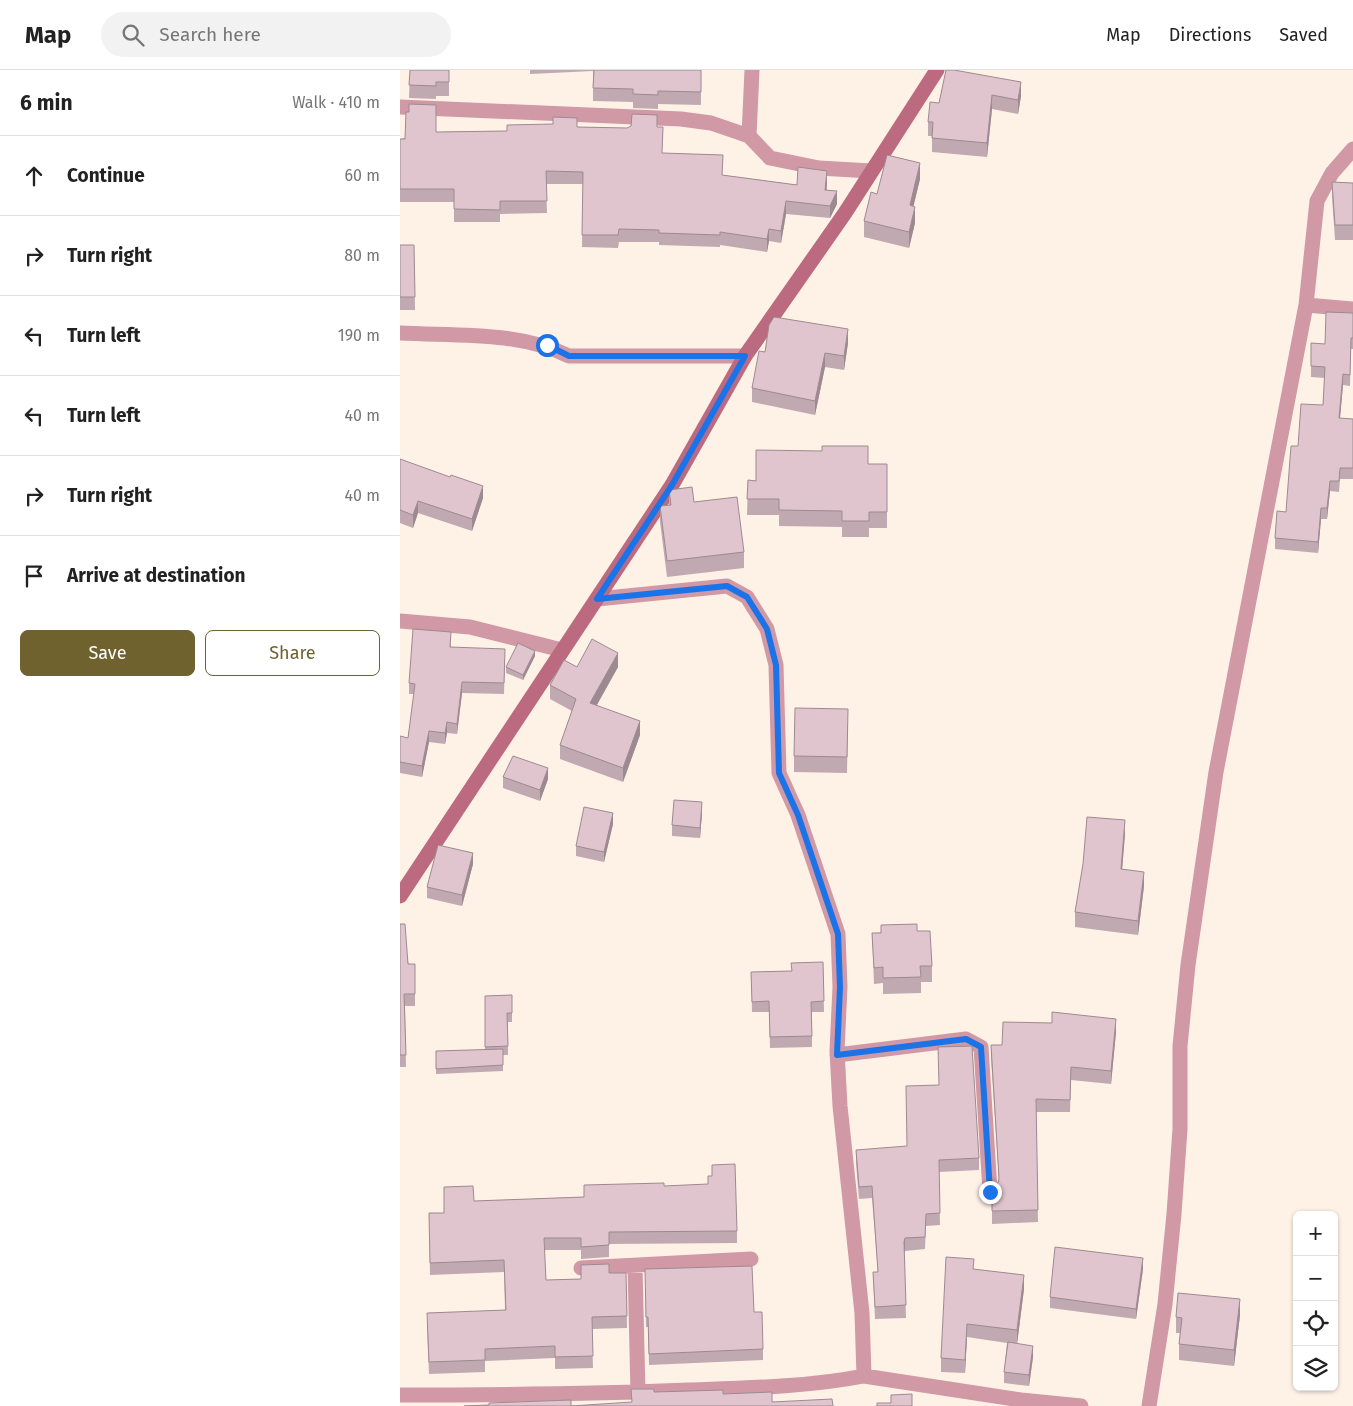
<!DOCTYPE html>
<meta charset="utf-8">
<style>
:root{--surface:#fff;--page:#f2f2f2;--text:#222;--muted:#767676;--line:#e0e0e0;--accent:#70622f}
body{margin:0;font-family:"Fira Sans",sans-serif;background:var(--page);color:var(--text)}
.controls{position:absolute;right:15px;bottom:15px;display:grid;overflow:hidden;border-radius:8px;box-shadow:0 1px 4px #0004}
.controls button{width:45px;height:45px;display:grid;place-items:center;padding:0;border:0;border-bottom:1px solid var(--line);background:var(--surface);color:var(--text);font:25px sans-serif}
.stop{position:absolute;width:15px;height:15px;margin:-11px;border:4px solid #1a73e8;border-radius:50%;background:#fff}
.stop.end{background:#1a73e8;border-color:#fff;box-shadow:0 1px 5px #0008}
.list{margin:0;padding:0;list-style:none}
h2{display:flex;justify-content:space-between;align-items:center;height:65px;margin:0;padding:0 20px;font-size:21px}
h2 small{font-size:16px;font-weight:400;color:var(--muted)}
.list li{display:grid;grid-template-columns:32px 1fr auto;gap:15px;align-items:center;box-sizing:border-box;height:80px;padding:0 20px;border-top:1px solid var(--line)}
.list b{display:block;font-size:19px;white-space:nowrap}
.list em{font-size:16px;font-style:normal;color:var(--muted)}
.actions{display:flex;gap:10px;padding:15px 20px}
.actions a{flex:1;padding:11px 0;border:1px solid var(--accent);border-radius:8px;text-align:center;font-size:18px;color:var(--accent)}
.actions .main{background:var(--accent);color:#fff}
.icon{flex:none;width:28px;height:28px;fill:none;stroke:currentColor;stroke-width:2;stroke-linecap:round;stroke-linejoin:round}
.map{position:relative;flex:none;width:953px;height:1336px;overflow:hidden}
header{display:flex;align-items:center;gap:30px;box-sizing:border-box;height:70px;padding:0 25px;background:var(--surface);border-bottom:1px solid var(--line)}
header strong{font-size:24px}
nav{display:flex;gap:28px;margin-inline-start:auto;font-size:18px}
.search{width:350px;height:45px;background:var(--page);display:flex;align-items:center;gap:12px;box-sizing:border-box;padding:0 18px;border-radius:28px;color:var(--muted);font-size:19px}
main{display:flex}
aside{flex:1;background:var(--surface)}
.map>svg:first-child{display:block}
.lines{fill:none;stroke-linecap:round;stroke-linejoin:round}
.street{stroke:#d198a5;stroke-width:15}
.secondary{stroke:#bc6a7f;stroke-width:15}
.wall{fill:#c1a9b2}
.shaded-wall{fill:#9d8a91}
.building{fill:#e0c5cf;stroke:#9d8a91}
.route{stroke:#1a73e8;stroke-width:6}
</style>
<header>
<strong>Map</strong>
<div class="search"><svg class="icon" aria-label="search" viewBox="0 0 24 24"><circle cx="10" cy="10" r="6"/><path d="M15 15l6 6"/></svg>Search here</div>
<nav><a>Map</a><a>Directions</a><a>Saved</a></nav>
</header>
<main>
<aside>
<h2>6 min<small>Walk · 410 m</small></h2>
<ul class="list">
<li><svg class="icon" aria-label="ahead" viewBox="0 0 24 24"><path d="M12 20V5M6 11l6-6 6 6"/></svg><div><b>Continue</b></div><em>60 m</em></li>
<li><svg class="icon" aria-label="right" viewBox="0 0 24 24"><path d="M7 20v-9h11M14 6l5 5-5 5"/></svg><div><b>Turn right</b></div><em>80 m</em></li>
<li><svg class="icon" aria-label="left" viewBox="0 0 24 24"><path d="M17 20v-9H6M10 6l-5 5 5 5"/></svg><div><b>Turn left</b></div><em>190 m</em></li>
<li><svg class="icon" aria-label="left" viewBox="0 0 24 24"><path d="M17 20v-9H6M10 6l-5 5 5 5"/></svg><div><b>Turn left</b></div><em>40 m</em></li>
<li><svg class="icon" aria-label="right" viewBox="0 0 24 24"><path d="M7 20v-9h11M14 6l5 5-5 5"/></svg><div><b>Turn right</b></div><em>40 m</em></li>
<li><svg class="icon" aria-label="arrive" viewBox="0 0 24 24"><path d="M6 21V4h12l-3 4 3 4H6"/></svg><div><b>Arrive at destination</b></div></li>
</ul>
<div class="actions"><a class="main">Save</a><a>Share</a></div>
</aside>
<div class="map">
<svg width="953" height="1336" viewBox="0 0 953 1336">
<rect width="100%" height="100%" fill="#fef1e6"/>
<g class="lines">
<path class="street" d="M 0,37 L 281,49 L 311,53 L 349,66 L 370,88 L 419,98 L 471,101
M 349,66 L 352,0
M 906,235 L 953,239
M 0,263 C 56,266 118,261 169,286 L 345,286
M 0,551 L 70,557 L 162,580
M 437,985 L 566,969 L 581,977 L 590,1121
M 235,1196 L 238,1323
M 181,1198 L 351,1189
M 464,1306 L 621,1330 L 681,1336
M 0,1325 C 96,1325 193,1324 289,1320 C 347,1318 407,1317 464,1306 L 462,1243 L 440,1036 L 437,981 L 440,917 L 438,864 L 398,745 L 379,703 L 376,595 L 367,559 L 347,527 L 327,516 L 197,529
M 749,1336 L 765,1234 L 774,1144 L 780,1059 L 780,976 L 788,895 L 816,702 L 906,235 L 917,131 L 932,103 L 953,79"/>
<path class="secondary" d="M 0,826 L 272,415 L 345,286 L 445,143 L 537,0"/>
</g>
<path class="wall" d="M 10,0 L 49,0 L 49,26 L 36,26 L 36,29 L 9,28 Z
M 130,0 L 301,0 L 301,35 L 258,34 L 258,39 L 233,38 L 233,32 L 193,31 L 193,1 L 130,4 Z
M 546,0 L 621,26 L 618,44 L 592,39 L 587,87 L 532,82 L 532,66 L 528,66 L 528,52 L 539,33 Z
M 177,57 L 227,58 L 257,57 L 262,83 L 322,105 L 397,115 L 427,113 L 427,120 L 437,134 L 430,148 L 386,144 L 381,173 L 369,171 L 367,182 L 320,175 L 320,177 L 259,175 L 259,172 L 219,172 L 218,178 L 182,177 L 183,114 L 146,114 L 147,143 L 100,144 L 100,152 L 54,152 L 54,132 L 0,132 L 0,69 L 36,62 L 107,61 Z
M 520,109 L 513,136 L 515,153 L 509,178 L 464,167 L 464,151 L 477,124 Z
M 932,112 L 953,113 L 953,170 L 935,170 L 932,127 Z
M 0,175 L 14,175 L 15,240 L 0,240 Z
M 953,243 L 953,279 L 951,279 L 950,316 L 943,315 L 940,348 L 953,349 L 953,409 L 940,409 L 939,422 L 930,421 L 927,449 L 921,449 L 918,483 L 875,479 L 875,468 L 886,442 L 898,376 L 923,335 L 925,308 L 911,307 L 911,273 L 925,274 Z
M 448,273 L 444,300 L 425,297 L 415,345 L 352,332 L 352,318 L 365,282 Z
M 0,389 L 83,428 L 72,461 L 18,443 L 13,458 L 0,453 Z
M 468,394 L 487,394 L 487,458 L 469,458 L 469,467 L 442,467 L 442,457 L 379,456 L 379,445 L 347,445 L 348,410 L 356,411 Z
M 269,420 L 294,432 L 344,482 L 344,498 L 267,507 L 260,452 L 260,436 L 269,435 Z
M 51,573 L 51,577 L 105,590 L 104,624 L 62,623 L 57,664 L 47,663 L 45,674 L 29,672 L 22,707 L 0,703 L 0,704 L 0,666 L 8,668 L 14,624 L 9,624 L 9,613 Z
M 135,586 L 123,610 L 106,603 L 106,597 Z
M 177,597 L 218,597 L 197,635 L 240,665 L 223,712 L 160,689 L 160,675 L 172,641 L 150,629 L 150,615 Z
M 448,655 L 447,703 L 394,702 L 394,686 Z
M 103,707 L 148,709 L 140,731 L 103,718 Z
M 302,743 L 300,768 L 272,766 L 272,755 Z
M 213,754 L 204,792 L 176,786 L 176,776 Z
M 725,764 L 722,799 L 744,816 L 738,865 L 675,857 L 675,842 Z
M 73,794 L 62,836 L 27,828 L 27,817 Z
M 0,854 L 15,924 L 15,936 L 5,936 L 6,997 L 0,997 Z
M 517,861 L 532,896 L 532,912 L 521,912 L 521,923 L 483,924 L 483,913 L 474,914 L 472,863 Z
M 423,892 L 424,942 L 412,942 L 412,977 L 370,978 L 369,942 L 352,942 L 351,902 L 391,901 Z
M 112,925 L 112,952 L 108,952 L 108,985 L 103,985 L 103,1001 L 36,1004 L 36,981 L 85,980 L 85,926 Z
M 716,962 L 711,1014 L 671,1010 L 670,1042 L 636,1042 L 638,1152 L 592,1154 L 592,1118 L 598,1113 L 599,1111 L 591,988 L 591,975 L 602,975 Z
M 456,1080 L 579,1088 L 579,1100 L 539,1102 L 540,1155 L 526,1156 L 525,1179 L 505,1181 L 504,1183 L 506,1248 L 475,1249 L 473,1202 L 478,1202 L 472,1128 L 459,1129 L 456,1093 Z
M 264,1116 L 337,1161 L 337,1173 L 209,1174 L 209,1187 L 181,1189 L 181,1180 L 144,1180 L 146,1210 L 181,1209 L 209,1203 L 226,1203 L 227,1258 L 192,1259 L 193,1298 L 155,1299 L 155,1288 L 85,1291 L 85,1302 L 29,1304 L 27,1255 L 105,1240 L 104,1202 L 30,1205 L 29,1143 L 44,1143 L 44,1117 L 74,1131 L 184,1127 Z
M 245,1199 L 354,1242 L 363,1279 L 363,1290 L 249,1295 L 248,1257 L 246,1257 Z
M 574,1199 L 624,1219 L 617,1274 L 633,1287 L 629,1316 L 604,1313 L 604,1302 L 607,1273 L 567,1267 L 565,1303 L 541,1302 L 541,1288 Z
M 743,1199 L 736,1249 L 650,1238 L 650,1227 Z
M 840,1245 L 834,1296 L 779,1290 L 779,1274 L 780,1263 L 776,1263 L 776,1247 Z"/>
<path class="shaded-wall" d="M 621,12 L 621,26 L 618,44 L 618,30 Z
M 592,25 L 592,39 L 587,87 L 587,73 Z
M 520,93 L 520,109 L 510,151 L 510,135 Z
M 427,101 L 427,113 L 425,132 L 425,120 Z
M 437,121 L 437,134 L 430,148 L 430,136 Z
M 386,131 L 386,144 L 381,173 L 381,161 Z
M 515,137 L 515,153 L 509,178 L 509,162 Z
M 369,159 L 369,171 L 367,182 L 367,169 Z
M 448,259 L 448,273 L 444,300 L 444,286 Z
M 425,283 L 425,297 L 415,345 L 415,331 Z
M 943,304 L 943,315 L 939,359 L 939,348 Z
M 930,411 L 930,421 L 927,449 L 927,438 Z
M 83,416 L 83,428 L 72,461 L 72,449 Z
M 18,431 L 18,443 L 13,458 L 13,445 Z
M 921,438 L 921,449 L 918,483 L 918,472 Z
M 135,581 L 135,586 L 123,610 L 123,605 Z
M 218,583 L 218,597 L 190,647 L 190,633 Z
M 62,612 L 62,623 L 57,664 L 57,654 Z
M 240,651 L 240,665 L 223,712 L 223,698 Z
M 47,652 L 47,663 L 45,674 L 45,663 Z
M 29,661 L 29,672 L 22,707 L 22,696 Z
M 148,698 L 148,709 L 140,731 L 140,720 Z
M 302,732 L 302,743 L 300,768 L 300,758 Z
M 213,743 L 213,754 L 204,792 L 204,782 Z
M 725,750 L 725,764 L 721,813 L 721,799 Z
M 73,783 L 73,794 L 62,836 L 62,825 Z
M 744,802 L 744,816 L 738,865 L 738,851 Z
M 716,949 L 716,962 L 711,1014 L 711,1001 Z
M 505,1168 L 505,1181 L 504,1184 L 504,1172 Z
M 743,1188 L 743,1199 L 736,1249 L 736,1239 Z
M 624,1205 L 624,1219 L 617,1274 L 617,1260 Z
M 840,1229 L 840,1245 L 834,1296 L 834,1280 Z
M 567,1254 L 567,1267 L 565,1303 L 565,1290 Z
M 633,1276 L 633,1287 L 629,1316 L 629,1305 Z"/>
<path class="building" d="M 10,0 L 49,0 L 49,12 L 36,12 L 36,16 L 9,15 Z
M 194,0 L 301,0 L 301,22 L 258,21 L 258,25 L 233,24 L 233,19 L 193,18 Z
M 546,0 L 554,0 L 621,12 L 618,30 L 592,25 L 587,73 L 532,68 L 533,52 L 528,52 L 530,32 L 539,33 Z
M 9,34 L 36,35 L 36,62 L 107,61 L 107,55 L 153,54 L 153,47 L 177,48 L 177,57 L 227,58 L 231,56 L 232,44 L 257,45 L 257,57 L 263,57 L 262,83 L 323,85 L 322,105 L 397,115 L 398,97 L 427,101 L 425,120 L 437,121 L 430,136 L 386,131 L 381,161 L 369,159 L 367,169 L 320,162 L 320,165 L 259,163 L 259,160 L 219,159 L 218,165 L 182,165 L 183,102 L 146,101 L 147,131 L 100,131 L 100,140 L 54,139 L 54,119 L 0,119 L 0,69 L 5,69 L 6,42 L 9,42 Z
M 487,85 L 520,93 L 510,135 L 515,137 L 509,162 L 464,151 L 471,122 L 477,124 Z
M 932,112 L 953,113 L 953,155 L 935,155 Z
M 0,175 L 14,175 L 15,227 L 0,227 Z
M 926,242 L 953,243 L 953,268 L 951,268 L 950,305 L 943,304 L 939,348 L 953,349 L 953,398 L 940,398 L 939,411 L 930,411 L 927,438 L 921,438 L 918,472 L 875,468 L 877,441 L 886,442 L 891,376 L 898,376 L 901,334 L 923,335 L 925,297 L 911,296 L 911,273 L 925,274 Z
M 374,247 L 448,259 L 444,286 L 425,283 L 415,331 L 352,318 L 359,281 L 365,282 L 369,255 Z
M 422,376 L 468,376 L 468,394 L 487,394 L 487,442 L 469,442 L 469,451 L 442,451 L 442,441 L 379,440 L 379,429 L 347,429 L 348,410 L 356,411 L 356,380 L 422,381 Z
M 0,389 L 50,407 L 51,405 L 83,416 L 72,449 L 18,431 L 13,445 L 0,440 Z
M 292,417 L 294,432 L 337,427 L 344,482 L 267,491 L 260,436 L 271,435 L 269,420 Z
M 13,559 L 51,562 L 50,577 L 105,579 L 104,613 L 62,612 L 57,654 L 47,652 L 45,663 L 29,661 L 22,696 L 0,692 L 0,693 L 0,666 L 8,668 L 15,614 L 9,613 Z
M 192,569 L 218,583 L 190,633 L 240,651 L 223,698 L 160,675 L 176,629 L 150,615 L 164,590 L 177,597 Z
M 118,573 L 135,581 L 123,605 L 106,597 Z
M 395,638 L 448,639 L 447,687 L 394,686 Z
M 113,686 L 148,698 L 140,720 L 103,707 Z
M 274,730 L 302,732 L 300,758 L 272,755 Z
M 184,737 L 213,743 L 204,782 L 176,776 Z
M 687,747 L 725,750 L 721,799 L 744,802 L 738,851 L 675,842 L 683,794 Z
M 38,775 L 73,783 L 62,825 L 27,817 Z
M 0,854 L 5,854 L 8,894 L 15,894 L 15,924 L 4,924 L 6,985 L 0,985 Z
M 517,854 L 517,861 L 530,861 L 532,896 L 520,896 L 521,907 L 483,908 L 483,897 L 474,898 L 472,863 L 481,863 L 481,855 Z
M 423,892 L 424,931 L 411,932 L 412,966 L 370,967 L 369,931 L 352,932 L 351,902 L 392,901 L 391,893 Z
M 112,925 L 112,943 L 107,943 L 108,976 L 85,977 L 85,926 Z
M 652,942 L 716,949 L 711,1001 L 671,997 L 670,1030 L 636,1029 L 638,1140 L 592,1141 L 592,1118 L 598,1113 L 599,1108 L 591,975 L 602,975 L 603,952 L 652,953 Z
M 572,976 L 579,1088 L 539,1090 L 540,1143 L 526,1144 L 525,1167 L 505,1168 L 504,1172 L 506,1235 L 475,1237 L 473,1202 L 478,1202 L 472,1116 L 459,1117 L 456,1080 L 507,1076 L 506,1016 L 539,1015 L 538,977 Z
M 103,979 L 103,995 L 36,999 L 36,981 Z
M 335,1094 L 337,1161 L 209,1162 L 209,1175 L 181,1177 L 181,1168 L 144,1168 L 146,1210 L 181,1209 L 181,1195 L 209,1194 L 209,1203 L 226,1203 L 227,1246 L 192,1247 L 193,1286 L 155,1287 L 155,1276 L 85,1279 L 85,1290 L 29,1292 L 27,1243 L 106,1240 L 104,1190 L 30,1193 L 29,1143 L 44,1143 L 44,1117 L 73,1116 L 74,1131 L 184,1127 L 184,1115 L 264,1113 L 264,1116 L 308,1114 L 308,1106 L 312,1106 L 312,1095 Z
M 655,1177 L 743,1188 L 736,1239 L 650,1227 Z
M 546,1187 L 574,1189 L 573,1199 L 624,1205 L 617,1260 L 567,1254 L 565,1290 L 541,1288 Z
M 352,1196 L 354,1242 L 362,1242 L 363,1279 L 249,1284 L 248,1247 L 246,1247 L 245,1199 Z
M 778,1223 L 840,1229 L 834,1280 L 779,1274 L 782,1248 L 776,1247 Z
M 608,1272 L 633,1276 L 629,1305 L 604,1302 Z
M 231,1319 L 254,1319 L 254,1322 L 323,1320 L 323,1324 L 372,1322 L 372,1332 L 432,1329 L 433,1336 L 64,1336 L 89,1335 L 89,1333 L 171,1330 L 171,1336 L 232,1332 Z
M 512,1324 L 512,1336 L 477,1336 L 477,1333 L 491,1333 L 491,1325 Z"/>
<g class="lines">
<path class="route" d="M 147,275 L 169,286 L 345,286 L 272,415 L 197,529 L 327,516 L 347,527 L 367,559 L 376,595 L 379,703 L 398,745 L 438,864 L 440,917 L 437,985 L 566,969 L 581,977 L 590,1122"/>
</g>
</svg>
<div class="controls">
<button>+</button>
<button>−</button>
<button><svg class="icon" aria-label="locate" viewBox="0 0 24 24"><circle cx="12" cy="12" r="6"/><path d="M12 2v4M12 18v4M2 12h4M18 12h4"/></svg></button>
<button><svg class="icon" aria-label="layers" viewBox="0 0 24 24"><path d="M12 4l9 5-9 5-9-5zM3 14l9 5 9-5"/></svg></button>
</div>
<div class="stop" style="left:147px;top:275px"></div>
<div class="stop end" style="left:590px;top:1122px"></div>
</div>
</main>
